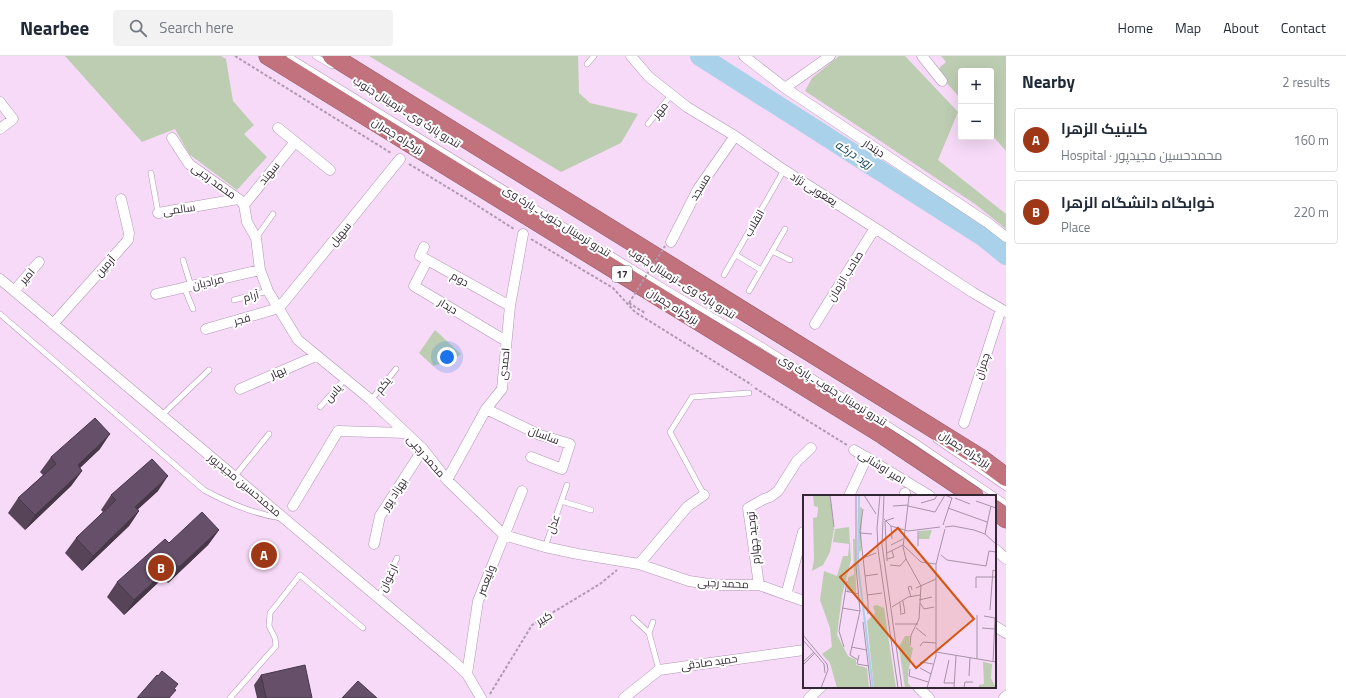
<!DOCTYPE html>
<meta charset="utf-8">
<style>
:root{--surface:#fff;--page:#f2f2f3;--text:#1f2937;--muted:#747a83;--line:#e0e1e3;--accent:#9e3716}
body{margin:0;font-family:"Titillium Web",Cairo,sans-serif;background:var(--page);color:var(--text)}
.controls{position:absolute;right:12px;top:12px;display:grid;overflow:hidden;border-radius:4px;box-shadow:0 4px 16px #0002}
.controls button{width:36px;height:36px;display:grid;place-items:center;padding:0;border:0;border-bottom:1px solid var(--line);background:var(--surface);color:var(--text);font:20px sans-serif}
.you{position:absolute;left:447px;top:301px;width:14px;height:14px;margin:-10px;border:3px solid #fff;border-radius:50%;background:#1a73e8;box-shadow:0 0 0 6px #1a73e833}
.badge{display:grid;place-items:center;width:26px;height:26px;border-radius:50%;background:var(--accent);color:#fff;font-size:13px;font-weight:700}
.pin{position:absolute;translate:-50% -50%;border:2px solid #fff;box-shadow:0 1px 4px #0006}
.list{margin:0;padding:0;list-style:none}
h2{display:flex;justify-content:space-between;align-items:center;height:52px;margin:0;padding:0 16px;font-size:17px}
h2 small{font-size:13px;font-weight:400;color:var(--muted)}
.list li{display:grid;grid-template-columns:26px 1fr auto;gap:12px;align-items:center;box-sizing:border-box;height:64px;margin:0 8px 8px;padding:0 8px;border:1px solid var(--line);border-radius:4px}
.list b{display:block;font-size:15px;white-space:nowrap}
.list p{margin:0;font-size:13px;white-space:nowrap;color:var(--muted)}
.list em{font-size:13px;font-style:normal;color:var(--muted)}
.icon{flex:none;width:22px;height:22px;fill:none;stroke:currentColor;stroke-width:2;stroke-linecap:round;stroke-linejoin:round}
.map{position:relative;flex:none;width:1006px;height:642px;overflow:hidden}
header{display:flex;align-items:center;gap:24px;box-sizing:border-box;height:56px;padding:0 20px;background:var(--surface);border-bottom:1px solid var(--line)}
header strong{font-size:19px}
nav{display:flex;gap:22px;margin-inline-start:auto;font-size:14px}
.search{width:280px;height:36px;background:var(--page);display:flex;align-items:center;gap:10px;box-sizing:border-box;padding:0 14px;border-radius:4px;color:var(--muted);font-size:15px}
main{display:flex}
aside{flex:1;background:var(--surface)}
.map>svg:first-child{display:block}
.green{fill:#bdcdb2}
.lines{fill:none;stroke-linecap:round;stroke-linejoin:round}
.river{stroke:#a9d1e9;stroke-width:20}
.lane-casing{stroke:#b096b2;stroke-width:6}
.street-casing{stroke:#b096b2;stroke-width:11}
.highway-casing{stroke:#8f5862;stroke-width:19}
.path{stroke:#b09ab1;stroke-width:2;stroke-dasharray:3 2;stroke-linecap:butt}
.lane{stroke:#fff;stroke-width:5}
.street{stroke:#fff;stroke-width:10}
.highway{stroke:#c1727c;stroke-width:18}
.path-bridge{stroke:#b09ab1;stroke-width:2;stroke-dasharray:3 2;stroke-linecap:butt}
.wall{fill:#584459}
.shaded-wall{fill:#473749}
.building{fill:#664f68;stroke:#473749}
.labels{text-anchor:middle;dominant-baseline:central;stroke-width:4;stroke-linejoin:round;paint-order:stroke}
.shield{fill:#fff;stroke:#706870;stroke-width:1}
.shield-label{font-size:10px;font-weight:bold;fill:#322733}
.street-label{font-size:11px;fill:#322733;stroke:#fff}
.water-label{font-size:12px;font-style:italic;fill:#00364e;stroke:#fff}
.inset-river{fill:none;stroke:#a9d1e9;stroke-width:2}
.inset-road{fill:none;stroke:#a892a9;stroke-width:1}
.view{fill:#d65410;fill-opacity:0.15;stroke:#d65410;stroke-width:2}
.inset-edge{fill:none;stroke:#322733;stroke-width:2}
</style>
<header>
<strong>Nearbee</strong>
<div class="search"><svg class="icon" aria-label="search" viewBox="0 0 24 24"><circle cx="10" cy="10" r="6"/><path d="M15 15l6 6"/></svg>Search here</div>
<nav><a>Home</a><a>Map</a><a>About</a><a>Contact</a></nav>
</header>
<main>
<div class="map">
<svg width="1006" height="642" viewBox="0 0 1006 642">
<rect width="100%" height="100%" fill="#f6daf7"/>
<path class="green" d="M 65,0 L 221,0 L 226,3 L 233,45 L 254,69 L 244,78 L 267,101 L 237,134 L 189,98 L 175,73 L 142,86 Z
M 369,0 L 578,0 L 579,37 L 590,47 L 638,58 L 621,87 L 561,116 Z
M 839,0 L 905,0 L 958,56 L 938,104 L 1006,158 L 1006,173 L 975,148 L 805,35 L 812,22 Z
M 941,0 L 1006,0 L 1006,95 L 991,78 L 991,15 L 961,15 L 961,43 L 936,15 L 946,6 Z
M 435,274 L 461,298 L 447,308 L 442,307 L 433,310 L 419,297 Z"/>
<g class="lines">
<path class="river" d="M 700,0 L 984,181 L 1006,199"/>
<g class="lane-casing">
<path id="lane" d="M 289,0 L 664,231 L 760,288 L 913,384 L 1006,447
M 315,0 L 332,10
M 587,8 L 594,0
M 648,68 L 671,39
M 151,117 L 158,157
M 256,182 L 273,158
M 772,195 L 790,204
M 736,199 L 761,214
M 183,204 L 191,230
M 724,219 L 784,114
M 184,231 L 193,253
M 749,235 L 785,173
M 234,244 L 268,235
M 0,258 L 204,434 C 228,447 253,458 281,462
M 371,344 L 396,313
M 320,351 L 345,323
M 162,359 L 209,314
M 936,384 L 1006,432
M 234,421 L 269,378
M 704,439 L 670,376 L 692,341 L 749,337
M 561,445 L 591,454
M 545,491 L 567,429
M 378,542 L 397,502
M 633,562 L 649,577 L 659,614
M 649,577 L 653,566
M 230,642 L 276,590 L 275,582 L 269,570 L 270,557 L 300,519 L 363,572"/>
</g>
<g class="street-casing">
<path id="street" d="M 631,0 L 649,21 L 687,51 L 735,80 L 784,114 L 875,172 L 972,236 L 1006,256
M 744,0 L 785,32 L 988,167 L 1006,181
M 922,0 L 942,25
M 785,32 L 830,0
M 0,46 L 13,63 L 0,73
M 278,72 L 330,114
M 172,82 L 189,108 L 240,144 L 244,149 L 247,166 L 256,182 L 260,214 L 268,235 L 298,284 L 371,344 L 423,393 L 447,424 L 504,479 L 545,491 L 578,498 L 639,508 L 689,525 L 716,529 L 759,529 L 804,545
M 244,149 L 295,86
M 158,157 L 238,143
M 671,186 L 698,133 L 735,80
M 424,191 L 420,200 L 510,250
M 427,205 L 414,230 L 506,285
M 0,223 L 451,603 L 467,618 L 481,642
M 14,235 L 39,206
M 156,238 L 260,214
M 279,252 L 400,103
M 53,268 L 128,184 L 129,177 L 121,143
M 815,268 L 875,172
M 206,273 L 279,252
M 240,333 L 316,300
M 486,353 L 540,379 L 570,388 L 562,413 L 531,401
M 964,367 L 1001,253
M 854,394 L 930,440
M 447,424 L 486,353 L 502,333 L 510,250 L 523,178
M 849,440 L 867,401
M 904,440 L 905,437
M 293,450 L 338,375 L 406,377
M 374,488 L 380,460 L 423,393
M 995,493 L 1006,503
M 639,508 L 688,450 L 704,439
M 759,529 L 748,452 L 764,443 L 770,441 L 778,435 L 797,405 L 811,392
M 786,539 L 803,476
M 995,570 L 1006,577
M 467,618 L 478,545 L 522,435
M 918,631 L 929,642
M 624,642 L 659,614 L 804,594
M 809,642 L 821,631
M 1004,642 L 1006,640"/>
</g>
<g class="highway-casing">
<path id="highway" d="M 268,0 L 883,379 L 974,440
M 332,0 L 979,401 L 1006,421
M 995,454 L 1006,463"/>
</g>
<path class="path" d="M 235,0 L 391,97
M 409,108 L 470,145 L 514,173
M 531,183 L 613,232 L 635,256 L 752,329
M 629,247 L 645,257
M 755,332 L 847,389
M 490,638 L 532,569 L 600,528 L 617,514"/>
<use href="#lane" class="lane"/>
<use href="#street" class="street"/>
<use href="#highway" class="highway"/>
<path class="path-bridge" d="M 629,247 L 665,190"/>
</g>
<path class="wall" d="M 100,393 L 80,412 L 82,415 L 71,430 L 25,474 L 8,457 L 18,442 L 43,419 L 40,416 L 51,401 Z
M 158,435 L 138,453 L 139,455 L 129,470 L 82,515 L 65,497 L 76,482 L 103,456 L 101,454 L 111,439 Z
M 219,474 L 208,489 L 168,527 L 163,522 L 124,559 L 107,541 L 117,526 L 169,487 Z
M 261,619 L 312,642 L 257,642 L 254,629 Z"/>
<path class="shaded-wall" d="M 110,378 L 100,393 L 67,424 L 78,409 Z
M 82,415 L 71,430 L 25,474 L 35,459 Z
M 168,420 L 158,435 L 124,466 L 135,451 Z
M 139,455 L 129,470 L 82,515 L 93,500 Z
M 219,474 L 208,489 L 168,527 L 179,511 Z
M 174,507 L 163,522 L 124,559 L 134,544 Z"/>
<path class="building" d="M 95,362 L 110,378 L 78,409 L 82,415 L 35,459 L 18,442 L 56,408 L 51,401 Z
M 152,403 L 168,420 L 135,451 L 139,455 L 93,500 L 76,482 L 116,444 L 111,439 Z
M 202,456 L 219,474 L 179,511 L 174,507 L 134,544 L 117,526 L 165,483 L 169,487 Z
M 305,609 L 312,642 L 266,642 L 261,619 Z
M 162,615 L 178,628 L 174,633 L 176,634 L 169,642 L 137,642 L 157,619 L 158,620 Z
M 358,625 L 377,642 L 342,642 Z"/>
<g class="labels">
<rect class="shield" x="612" y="210" width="20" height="16" rx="3"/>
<g class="shield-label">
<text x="622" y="218">17</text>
</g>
<g class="street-label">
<text transform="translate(660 54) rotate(-51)">مهر</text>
<text transform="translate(407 56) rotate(32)">تندرو پارک وی ـ ترمینال جنوب</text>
<text transform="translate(398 80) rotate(32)">بزرگراه چمران</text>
<text transform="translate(874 92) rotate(34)">دیندار</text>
<text transform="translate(269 117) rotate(-51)">سهند</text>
<text transform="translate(214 125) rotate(36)">محمد رجبی</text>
<text transform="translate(700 131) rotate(-59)">مسجد</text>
<text transform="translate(814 133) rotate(32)">یعغوبی نژاد</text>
<text transform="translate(179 153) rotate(-8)">سالمی</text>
<text transform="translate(557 165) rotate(32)">تندرو ترمینال جنوب ـ پارک وی</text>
<text transform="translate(754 167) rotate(-60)">انقلاب</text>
<text transform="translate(340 178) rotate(-51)">سهیل</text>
<text transform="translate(105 210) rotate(-48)">آرمین</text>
<text transform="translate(27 220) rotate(-49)">امیر</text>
<text transform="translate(845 220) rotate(-58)">صاحب الزمان</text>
<text transform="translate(460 223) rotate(29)">دوم</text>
<text transform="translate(208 226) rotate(-13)">مرادیان</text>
<text transform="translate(682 227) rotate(32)">تندرو پارک وی ـ ترمینال جنوب</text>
<text transform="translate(251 240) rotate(-14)">آرام</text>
<text transform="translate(448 250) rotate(31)">دیدار</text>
<text transform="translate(673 250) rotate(32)">بزرگراه چمران</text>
<text transform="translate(242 263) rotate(-16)">فجر</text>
<text transform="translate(504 308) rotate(-84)">احمدی</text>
<text transform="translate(982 310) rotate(-72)">چمران</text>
<text transform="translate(278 316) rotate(-24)">بهار</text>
<text transform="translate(383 329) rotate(-52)">یکم</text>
<text transform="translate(833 334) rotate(32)">تندرو ترمینال جنوب ـ پارک وی</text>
<text transform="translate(333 337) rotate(-48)">یاس</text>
<text transform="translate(544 379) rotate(21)">ساسان</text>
<text transform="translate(965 393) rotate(33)">بزرگراه چمران</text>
<text transform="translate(426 400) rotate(49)">محمد رجبی</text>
<text transform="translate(882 411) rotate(32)">امیر اوشانی</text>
<text transform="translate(245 429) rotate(40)">محمدحسین مجیدپور</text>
<text transform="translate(394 438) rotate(-57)">بهزاد پور</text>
<text transform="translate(553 468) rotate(-71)">عدل</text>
<text transform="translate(753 482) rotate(-96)">توحید چهارم</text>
<text transform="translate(388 522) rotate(-64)">ارغوان</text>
<text transform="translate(486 524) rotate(-69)">ولیعصر</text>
<text transform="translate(723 527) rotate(3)">محمد رجبی</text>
<text transform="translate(544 562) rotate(-31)">کبیر</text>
<text transform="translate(709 606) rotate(-8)">حمید صادقی</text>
</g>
<g class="water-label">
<text transform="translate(854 98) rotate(33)">رود درکه</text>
</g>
</g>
<g transform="translate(803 439)">
<rect width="193" height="193" fill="#f6daf7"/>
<path d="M 10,0 L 27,0 L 31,34 L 27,57 L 20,70 L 9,76 L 11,64 L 10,23 L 14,22 L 15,15 L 15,12 L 11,11 ZM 56,11 L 59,13 L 58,56 L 55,57 ZM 46,32 L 48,65 L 39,100 L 34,140 L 45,161 L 53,165 L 53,170 L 64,173 L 66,193 L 34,193 L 27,168 L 19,159 L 29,152 L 27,133 L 17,105 L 21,76 L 34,81 L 40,61 L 45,61 L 46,52 L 46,49 L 30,47 L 32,34 ZM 129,35 L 126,44 L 115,44 L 116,36 ZM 50,44 L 52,44 L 53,98 L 44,96 L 45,82 L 51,80 ZM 74,110 L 81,113 L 93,193 L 71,193 L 64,126 L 72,118 L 70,111 ZM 102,141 L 107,141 L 106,151 L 110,153 L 105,178 L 105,188 L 109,193 L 102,193 L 96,152 ZM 180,167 L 189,169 L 188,183 L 193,193 L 176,193 L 176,190 L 181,189 Z" fill="#bdcdb2"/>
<path class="inset-river" d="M 56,0 L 55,70 L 70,193"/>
<path class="inset-road" d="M 27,0 L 31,32M 53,0 L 53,71 L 57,116 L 47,160 L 55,165M 61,0 L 73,19M 77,0 L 74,33 L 75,54 L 95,193M 81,0 L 79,50 L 99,193M 152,3 L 167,9M 173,6 L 193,13M 118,8 L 132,4 L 134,0M 90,11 L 105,10M 105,11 L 132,17 L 142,0M 145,13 L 184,27M 60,14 L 57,36 L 65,107 L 65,119M 81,24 L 88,31 L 105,36 L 137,32M 140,30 L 149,3 L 142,0M 88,31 L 89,44M 142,32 L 150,31 L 171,35 L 182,39 L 193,49M 115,36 L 115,51M 57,38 L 69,39M 182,39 L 188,11M 88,50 L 100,44M 100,50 L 118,67 L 133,69M 84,58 L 100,50M 138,60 L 144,65 L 183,71 L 186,56 L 193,57M 60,63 L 73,58M 84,64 L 91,62 L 89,56M 84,66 L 82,26 L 91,23M 87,70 L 97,71 L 103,64M 62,81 L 75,79M 113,93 L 133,84M 173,93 L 173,82 L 193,82M 42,96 L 56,99M 64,100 L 79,98M 108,102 L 105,92 L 108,91 L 109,95M 116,105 L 129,102M 97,108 L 98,120M 117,108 L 121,114 L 131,112M 89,112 L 105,102 L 117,100M 39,113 L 57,116M 187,115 L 190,75 L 193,76M 99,119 L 102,118 L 100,106M 174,120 L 174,164M 181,121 L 192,123 L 190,167M 60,127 L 68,193M 92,129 L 115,129M 113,133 L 123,141M 179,133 L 192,134M 0,140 L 24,169 L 25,175 L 18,193M 0,145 L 21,169 L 22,178M 107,151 L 108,140 L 116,124 L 118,91 L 103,64 L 100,52 L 106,1 L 114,0M 117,151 L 120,147 L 133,148M 41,152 L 36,136 L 44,86M 48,152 L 64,155M 133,157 L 193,167M 56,160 L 54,169 L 66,171M 146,165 L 141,188 L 151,188M 0,167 L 11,157M 0,170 L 12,158M 116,172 L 118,167 L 130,169M 117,173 L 128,179M 107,174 L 106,181 L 125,187M 166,181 L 167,163M 124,193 L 133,161 L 133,69 L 142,34M 151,193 L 153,161M 161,193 L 162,187 L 170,187"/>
<path class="view" d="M 95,33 L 171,124 L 113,173 L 37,82 Z"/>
<rect width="193" height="193" class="inset-edge"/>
</g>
</svg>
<div class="controls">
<button>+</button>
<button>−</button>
</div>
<div class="you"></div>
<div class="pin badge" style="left:264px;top:499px">A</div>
<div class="pin badge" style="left:161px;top:512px">B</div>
</div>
<aside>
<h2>Nearby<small>2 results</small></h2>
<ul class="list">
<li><span class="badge">A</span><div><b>کلینیک الزهرا</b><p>Hospital · محمدحسین مجیدپور</p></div><em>160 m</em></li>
<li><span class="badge">B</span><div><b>خوابگاه دانشگاه الزهرا</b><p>Place</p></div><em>220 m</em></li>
</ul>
</aside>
</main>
